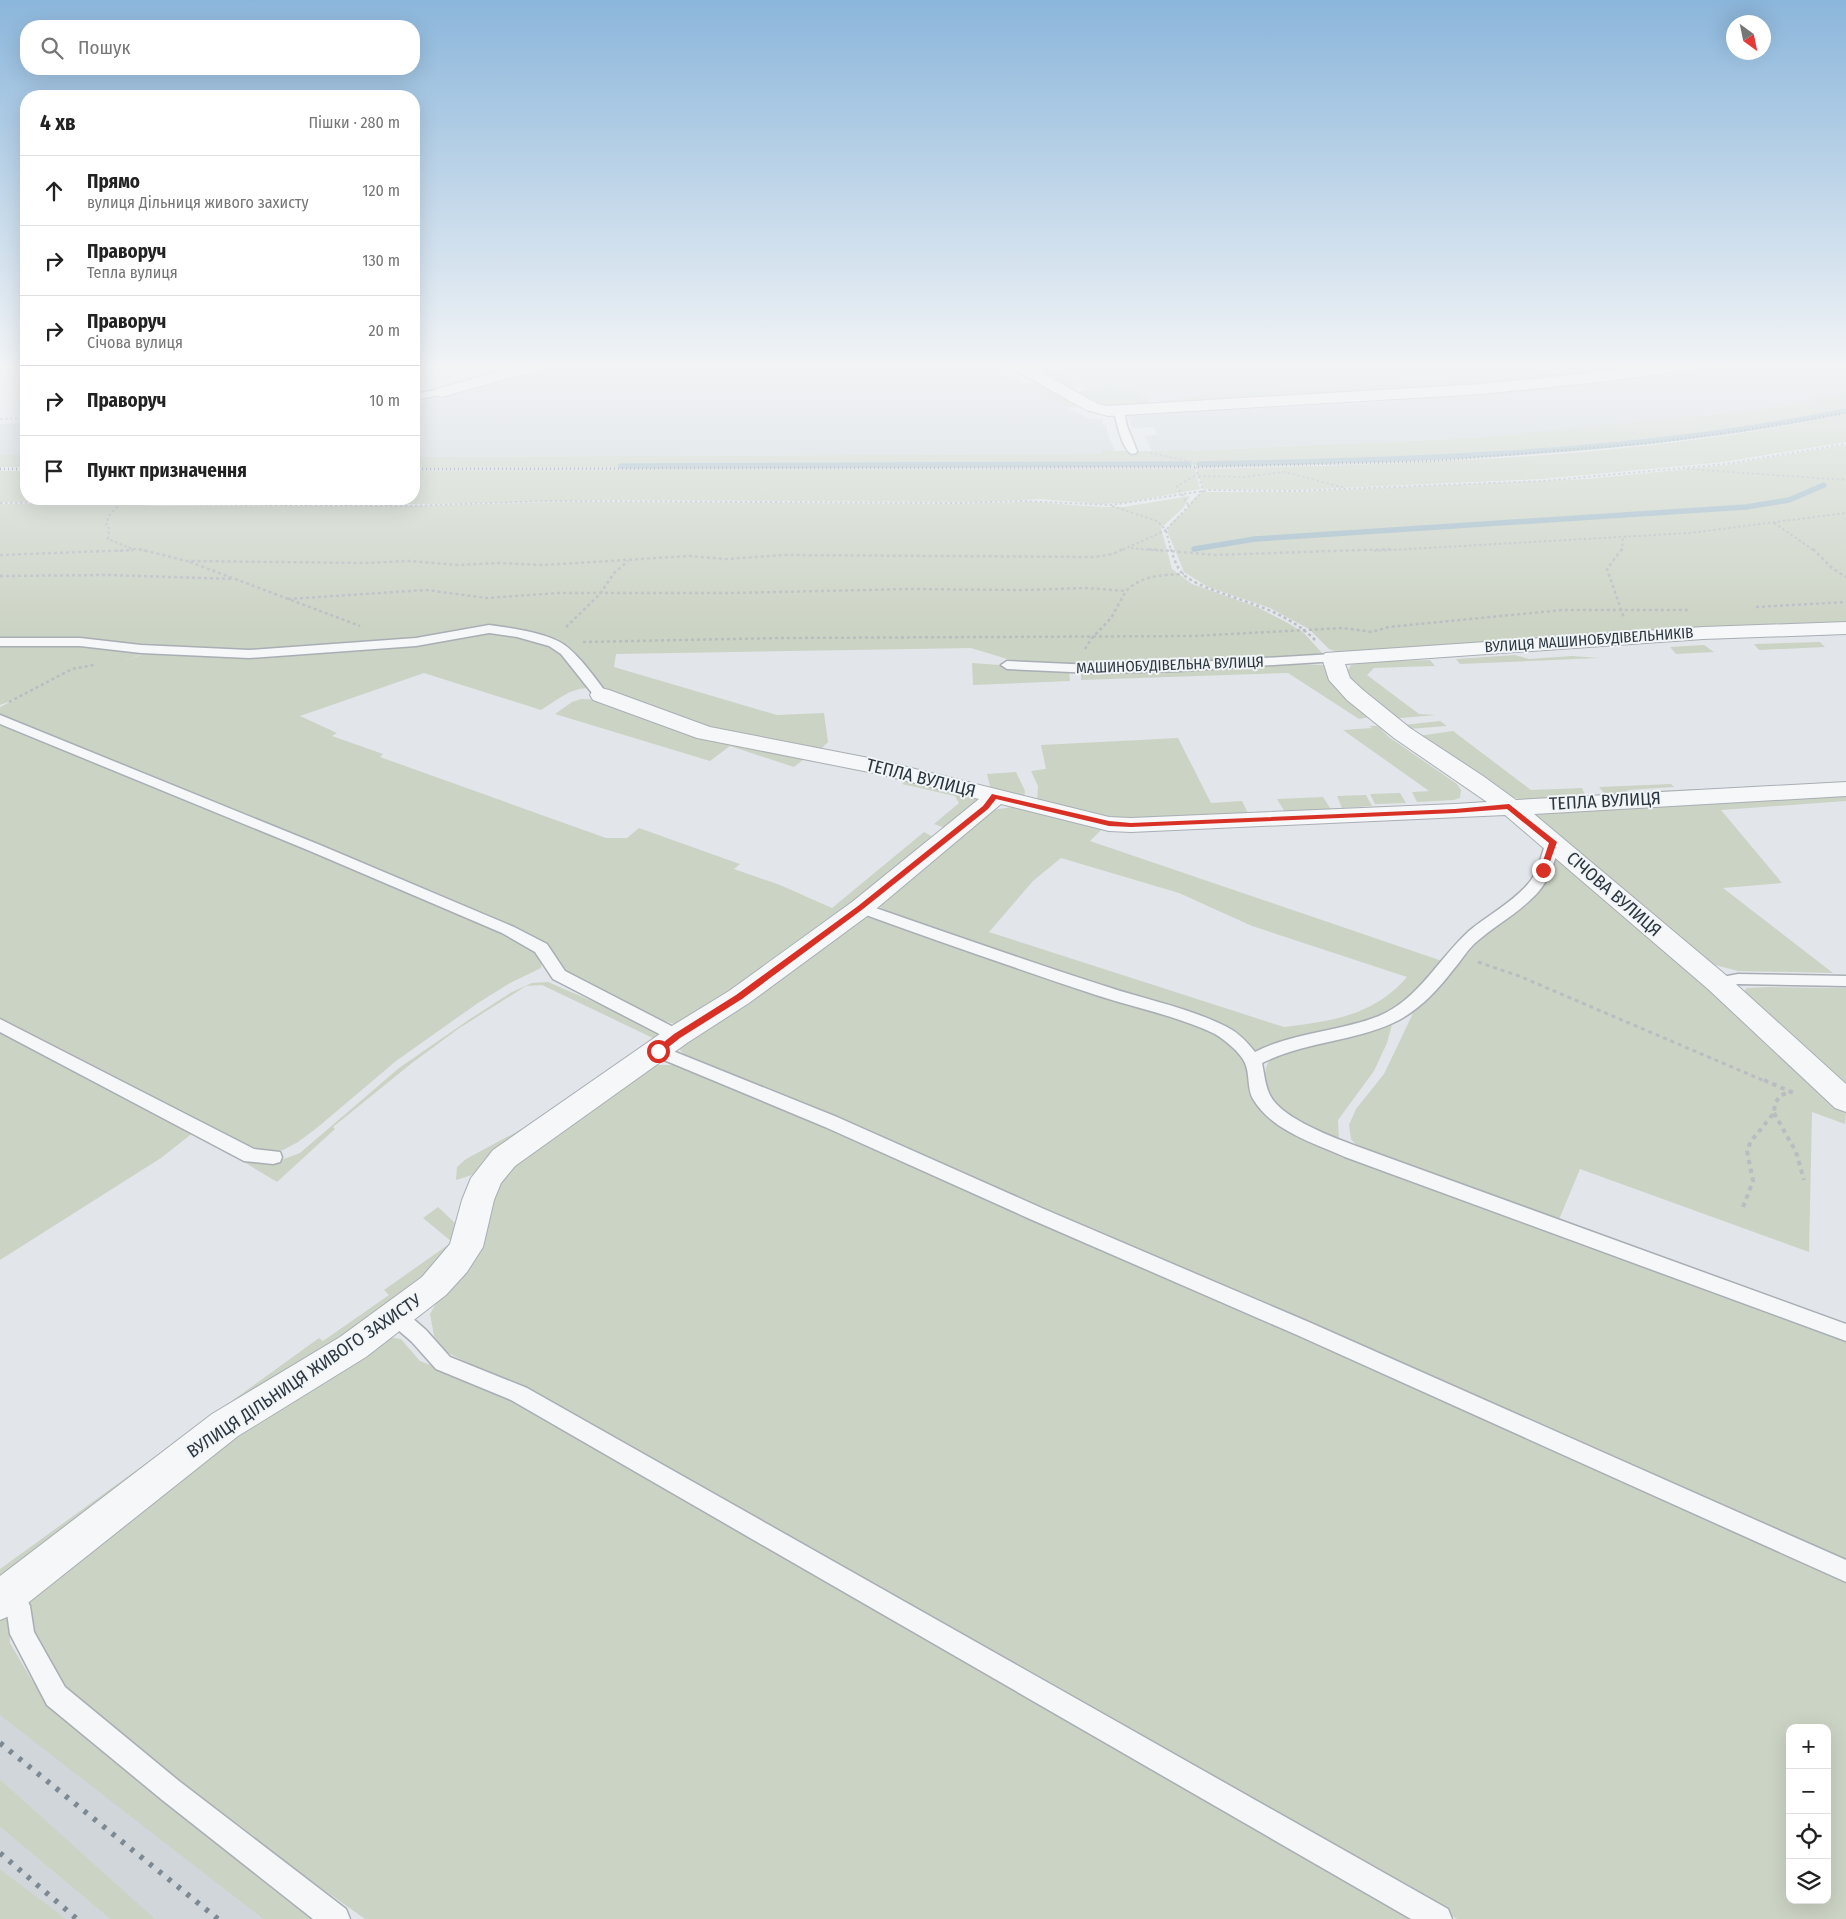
<!DOCTYPE html>
<html lang="uk">
<meta charset="utf-8">
<style>
:root{--surface:#fff;--page:#f2f2f2;--text:#222;--muted:#767676;--line:#e0e0e0}
body{margin:0;font-family:"Fira Sans Condensed",sans-serif;background:var(--page);color:var(--text)}
.controls{position:absolute;right:15px;bottom:15px;display:grid;overflow:hidden;border-radius:10px;box-shadow:0 5px 20px #0002}
.controls button{width:45px;height:45px;display:grid;place-items:center;padding:0;border:0;border-bottom:1px solid var(--line);background:var(--surface);color:var(--text);font:25px sans-serif}
.compass{position:absolute;left:1726px;top:15px;width:45px;height:45px;border-radius:50%;background:var(--surface);box-shadow:0 5px 20px #0002;rotate:147deg}
.stop{position:absolute;width:15px;height:15px;margin:-11px;border:4px solid #d93025;border-radius:50%;background:#fff}
.stop.end{background:#d93025;border-color:#fff;box-shadow:0 1px 5px #0008}
.list{margin:0;padding:0;list-style:none}
h2{display:flex;justify-content:space-between;align-items:center;height:65px;margin:0;padding:0 20px;font-size:21px}
h2 small{font-size:16px;font-weight:400;color:var(--muted)}
.list li{display:grid;grid-template-columns:32px 1fr auto;gap:15px;align-items:center;box-sizing:border-box;height:70px;padding:0 20px;border-top:1px solid var(--line)}
.list b{display:block;font-size:19px;white-space:nowrap}
.list p{margin:0;font-size:16px;white-space:nowrap;color:var(--muted)}
.list em{font-size:16px;font-style:normal;color:var(--muted)}
.icon{flex:none;width:28px;height:28px;fill:none;stroke:currentColor;stroke-width:2;stroke-linecap:round;stroke-linejoin:round}
.map{position:relative;flex:none;width:1846px;height:1919px;overflow:hidden}
.search{position:absolute;background:var(--surface);box-shadow:0 5px 20px #0002;left:20px;top:20px;width:400px;height:55px;display:flex;align-items:center;gap:12px;box-sizing:border-box;padding:0 18px;border-radius:20px;color:var(--muted);font-size:19px}
.panel{position:absolute;background:var(--surface);box-shadow:0 5px 20px #0002;left:20px;top:90px;width:400px;height:415px;border-radius:20px}
.map>svg:first-child{display:block}
.built{fill:#d1d6db}
.green{fill:#cbd3c4;fill-rule:evenodd}
.lines{fill:none;stroke-linecap:round;stroke-linejoin:round}
.stream{stroke:#a0bac7;stroke-width:5.5}
.service-casing{stroke:#a8aeb4;stroke-width:3}
.minor-casing{stroke:#a8aeb4;stroke-width:2}
.path-far3{stroke:#b9bdc1;stroke-width:2;stroke-dasharray:2.5 2.5;stroke-linecap:butt}
.path-far2{stroke:#b9bdc1;stroke-width:2.5;stroke-dasharray:3 3;stroke-linecap:butt}
.path-far1{stroke:#b9bdc1;stroke-width:3;stroke-dasharray:4 4;stroke-linecap:butt}
.path{stroke:#b9bdc1;stroke-width:4;stroke-dasharray:4.5 4.5;stroke-linecap:butt}
.service{fill:#f5f7f8;fill-rule:evenodd}
.minor{fill:#f5f7f8;fill-rule:evenodd}
.rail-far1{stroke:#7d8992;stroke-width:2.5;stroke-dasharray:1 3;stroke-linecap:butt}
.rail{stroke:#7d8992;stroke-width:5.5;stroke-dasharray:4 8;stroke-linecap:butt}
.route{fill:#d93025}
.labels{text-anchor:middle;dominant-baseline:central;stroke-width:4;stroke-linejoin:round;paint-order:stroke}
.far-street-label{font-size:15px;fill:#2c3740;stroke:#f2f5f7}
.street-label{font-size:18px;fill:#2c3740;stroke:#f2f5f7}
</style>
<div class="map">
<svg width="1846" height="1919" viewBox="0 0 1846 1919">
<rect width="100%" height="100%" fill="#e2e6ea"/>
<path class="built" d="M 565,363 L 996,363 L 1010,369 L 1001,372 L 1022,382 L 1024,389 L 1038,389 L 1038,392 L 1089,419 L 1102,419 L 1103,425 L 1107,425 L 1107,432 L 1115,451 L 1102,451 L 1103,454 L 414,457 L 414,403 L 474,389 Z
M 1043,363 L 1635,363 L 1556,374 L 1185,400 L 1169,403 L 1080,387 Z
M 1751,363 L 1846,363 L 1846,392 L 1790,405 L 1599,427 L 1474,438 L 1188,451 L 1152,452 L 1145,436 L 1157,435 L 1154,427 L 1133,428 L 1127,415 L 1342,404 L 1551,390 L 1693,374 L 1694,372 Z
M 1846,412 L 1846,414 L 1822,419 L 1651,444 L 1434,462 L 1197,469 L 414,471 L 414,468 L 1197,466 L 1483,457 L 1649,442 L 1740,431 Z
M 26,423 L 26,455 L 0,455 L 0,424 Z
M 0,1715 L 12,1722 L 263,1919 L 155,1919 L 0,1779 Z
M 0,1827 L 110,1919 L 65,1919 L 0,1869 Z"/>
<path class="green" d="M 1019,363 L 1043,363 L 1080,387 L 1070,389 Z
M 1635,363 L 1681,363 L 1562,379 L 1169,403 L 1184,400 L 1182,398 L 1556,374 Z
M 1714,363 L 1751,363 L 1694,372 L 1693,374 L 1551,390 L 1452,397 L 1127,415 L 1483,391 Z
M 1039,383 L 1046,385 L 1083,405 L 1068,408 L 1038,392 L 1037,389 L 1024,389 L 1022,384 Z
M 1110,385 L 1130,389 L 1159,406 L 1102,407 L 1078,393 L 1083,390 Z
M 1846,392 L 1846,412 C 1589,465 1324,465 1063,466 C 847,466 630,467 414,468 L 414,457 L 1102,454 L 1102,451 L 1188,451 L 1474,438 L 1717,414 L 1790,405 Z
M 1846,414 L 1846,442 L 1724,462 L 1542,479 L 1293,490 L 1210,489 L 1203,489 L 1197,469 C 1413,464 1634,459 1846,414 Z
M 1846,445 L 1846,624 L 1337,652 L 1329,649 L 1309,629 L 1285,616 L 1270,608 L 1208,587 L 1184,572 L 1168,533 C 1168,521 1178,518 1185,511 C 1192,503 1193,495 1205,492 L 1295,492 L 1587,479 L 1727,465 Z
M 0,455 L 26,455 L 26,467 L 0,467 Z
M 859,469 L 1195,469 L 1200,489 L 1122,503 L 1099,504 L 1040,499 L 977,502 L 608,500 L 431,504 L 200,503 L 116,500 L 0,502 L 0,471 L 26,471 L 26,499 L 414,499 L 414,471 Z
M 1190,496 L 1183,508 L 1161,528 L 1172,569 L 1192,584 L 1257,607 L 1286,622 L 1303,632 L 1323,654 L 1324,657 L 1166,665 L 1075,664 L 1017,662 L 971,648 L 616,654 L 614,667 L 777,715 L 824,713 L 828,742 L 818,752 L 710,730 L 609,696 L 571,651 L 558,639 L 532,633 L 490,627 L 468,629 L 417,639 L 239,652 L 0,640 L 0,504 L 102,503 L 158,506 L 419,506 L 556,502 L 950,504 L 1029,502 L 1103,507 L 1124,507 Z
M 483,632 L 545,642 L 560,651 L 587,688 C 569,689 557,700 541,710 L 424,673 L 300,716 L 337,733 L 332,736 L 383,754 L 380,757 L 606,838 L 627,838 L 639,828 L 737,863 L 740,864 L 734,869 L 780,885 L 832,908 L 924,832 L 937,839 L 780,959 L 678,1025 L 654,1018 L 565,972 L 547,945 L 530,935 L 0,717 L 0,707 L 16,699 L 0,705 L 0,644 L 77,645 L 144,653 L 125,661 L 146,653 L 250,656 Z
M 1820,642 L 1825,647 L 1759,650 L 1754,644 Z
M 1704,645 L 1714,652 L 1676,654 L 1670,647 Z
M 1515,655 L 1529,659 L 1572,656 L 1599,658 L 1460,664 L 1456,659 Z
M 1430,660 L 1435,666 L 1374,668 L 1367,675 L 1419,714 L 1436,715 L 1401,718 L 1392,717 L 1353,684 L 1347,672 L 1351,665 L 1361,662 Z
M 972,663 L 1069,670 L 1070,681 L 973,685 Z
M 1301,664 L 1323,665 L 1330,668 C 1327,691 1353,704 1369,717 L 1359,719 L 1288,673 L 1081,680 L 1081,670 L 1178,669 Z
M 581,699 L 604,700 L 804,759 L 794,767 L 730,746 L 710,761 L 555,714 L 572,702 Z
M 1440,721 L 1447,726 L 1409,729 L 1403,725 Z
M 0,724 L 485,924 L 533,948 L 542,961 L 541,968 L 510,983 L 478,1003 L 396,1061 L 318,1127 L 298,1142 L 283,1150 L 264,1154 L 242,1144 L 0,1019 Z
M 1369,726 L 1378,726 L 1389,737 L 1457,784 L 1461,790 L 1460,798 L 1454,800 L 1417,802 L 1412,792 L 1429,791 L 1343,730 L 1372,728 Z
M 1453,731 L 1531,790 L 1582,788 L 1587,799 L 1527,801 L 1504,795 L 1418,736 Z
M 1178,738 L 1211,803 L 1242,801 L 1249,815 L 1124,820 L 1037,801 L 1038,786 L 1031,771 L 1046,769 L 1041,745 Z
M 1016,772 L 1025,791 L 1024,798 L 991,790 L 987,774 Z
M 908,780 L 976,798 L 981,803 L 945,828 L 934,824 L 959,803 L 955,796 L 902,784 Z
M 1671,784 L 1674,787 L 1627,790 L 1629,792 L 1698,789 L 1700,792 L 1611,797 L 1604,793 L 1599,787 Z
M 1846,792 L 1846,801 L 1721,810 L 1782,883 L 1723,888 L 1833,973 L 1738,971 L 1715,965 L 1691,951 L 1531,816 L 1536,810 Z
M 1400,793 L 1406,803 L 1375,804 L 1370,794 Z
M 1366,795 L 1372,806 L 1342,808 L 1337,796 Z
M 1323,797 L 1332,811 L 1286,814 L 1277,799 Z
M 1012,807 L 1105,826 L 1090,841 L 1445,962 C 1432,975 1417,995 1402,1006 C 1363,1034 1301,1029 1257,1052 L 1245,1041 L 895,916 L 875,904 L 993,810 ZM 1061,858 L 1179,893 L 1252,926 L 1407,977 C 1373,1016 1332,1021 1284,1027 L 989,932 L 1033,881 Z
M 1556,854 L 1846,1110 L 1845,1124 L 1812,1112 L 1809,1252 L 1580,1169 L 1558,1222 L 1358,1147 L 1351,1139 L 1349,1125 L 1356,1109 L 1384,1074 L 1415,1009 L 1435,992 L 1487,931 L 1522,907 L 1540,891 L 1549,876 Z
M 864,916 L 1208,1030 L 1222,1038 L 1237,1049 L 1277,1121 L 1846,1339 L 1846,1564 L 747,1080 L 688,1058 L 679,1049 L 679,1042 Z
M 548,982 L 636,1020 L 661,1035 L 663,1041 L 472,1175 L 456,1180 L 457,1167 L 466,1159 L 520,1130 L 623,1065 L 655,1039 L 542,985 L 526,986 L 458,1029 L 412,1063 L 333,1127 L 335,1129 L 277,1182 L 194,1132 L 161,1158 L 0,1260 L 0,1030 L 239,1156 L 255,1162 L 273,1163 L 300,1153 L 399,1068 L 470,1019 L 512,992 L 532,983 Z
M 1768,987 L 1846,988 L 1846,1095 L 1743,992 L 1747,988 Z
M 1393,1021 L 1387,1043 L 1374,1071 L 1338,1120 L 1339,1141 C 1306,1125 1245,1104 1271,1056 Z
M 658,1065 L 675,1065 L 715,1076 L 1846,1576 L 1846,1919 L 1457,1919 L 554,1406 L 444,1351 L 434,1336 L 430,1314 L 447,1284 L 491,1192 L 524,1154 L 642,1072 ZM 1790,1728 L 1827,1728 L 1827,1900 L 1790,1900 Z
M 438,1207 L 455,1223 L 459,1240 L 448,1263 L 0,1576 L 0,1569 L 319,1338 L 323,1341 L 389,1295 L 384,1290 L 452,1242 L 423,1218 Z
M 383,1336 L 401,1339 L 420,1361 L 504,1394 L 1418,1919 L 365,1919 L 252,1839 L 112,1734 L 54,1673 L 33,1631 L 30,1602 L 41,1583 L 156,1487 Z
M 0,1608 L 8,1610 L 10,1643 L 33,1682 L 87,1739 L 191,1823 L 320,1919 L 263,1919 L 0,1715 Z
M 0,1779 L 153,1917 L 155,1919 L 110,1919 L 0,1827 Z
M 0,1869 L 58,1913 L 65,1919 L 0,1919 Z"/>
<g class="lines">
<path class="stream" d="M 1199,464 C 1414,460 1635,454 1846,411
M 621,466 L 1189,464
M 1194,549 L 1255,539 L 1746,507 L 1789,500 L 1824,485"/>
<g class="service-casing">
<path id="service" d="M 442,389 L 447,392 L 445,394 L 414,400 L 414,394 Z
M 1119,408 L 1124,411 L 1127,426 L 1137,451 L 1136,453 L 1132,454 C 1122,450 1116,421 1114,411 Z
M 489,625 C 511,628 537,631 558,641 C 575,649 596,679 608,695 L 606,698 L 596,698 L 561,654 L 549,646 L 517,637 L 489,633 L 416,646 L 249,658 L 141,653 L 80,646 L 0,646 L 0,638 L 80,638 L 141,645 L 249,650 L 416,638 Z
M 1333,654 L 1339,658 L 1337,661 L 1179,671 L 1093,673 L 1007,669 L 1001,665 L 1007,661 L 1093,665 L 1179,663 Z
M 0,715 L 320,845 L 514,927 L 547,944 L 565,971 L 683,1032 L 686,1036 L 683,1040 L 677,1042 L 671,1040 L 553,979 L 535,952 L 502,933 L 310,851 L 0,724 Z
M 1553,838 L 1558,839 L 1560,842 C 1555,859 1551,877 1539,891 C 1521,912 1495,925 1474,944 C 1466,952 1460,962 1453,970 C 1437,991 1417,1012 1393,1023 C 1351,1042 1304,1042 1262,1063 C 1264,1072 1265,1084 1269,1093 C 1279,1118 1335,1138 1359,1147 L 1846,1324 L 1846,1341 L 1345,1157 C 1314,1143 1272,1131 1253,1099 C 1247,1089 1250,1074 1245,1063 C 1240,1052 1225,1040 1215,1034 C 1178,1016 1135,1008 1096,995 C 1015,968 935,940 855,911 L 853,908 L 855,905 L 867,905 C 947,933 1027,961 1108,987 C 1147,1000 1190,1008 1227,1027 C 1239,1033 1247,1042 1255,1052 C 1294,1032 1339,1032 1379,1016 C 1419,999 1438,959 1469,931 C 1488,915 1512,903 1528,884 C 1538,873 1541,856 1546,842 L 1548,839 Z
M 1738,974 L 1846,976 L 1846,986 L 1738,984 L 1718,988 L 1712,987 L 1710,983 L 1712,979 Z
M 0,1019 L 254,1149 L 280,1152 L 282,1157 L 280,1162 L 273,1164 L 244,1161 L 0,1032 Z
M 658,1045 L 837,1117 L 1044,1209 L 1311,1323 L 1846,1560 L 1846,1582 L 1297,1335 L 1030,1219 L 825,1127 L 652,1055 L 649,1051 L 652,1047 Z
M 396,1308 L 403,1310 L 426,1330 L 450,1357 L 527,1388 L 1448,1909 L 1452,1919 L 1411,1919 L 511,1400 L 436,1369 L 412,1342 L 389,1322 L 386,1316 L 389,1310 Z
M 11,1580 L 19,1583 L 30,1606 L 34,1632 L 65,1687 L 179,1781 L 346,1909 L 350,1919 L 313,1919 L 161,1799 L 47,1705 L 10,1634 L 6,1606 L 0,1589 L 3,1583 Z"/>
</g>
<g class="minor-casing">
<path id="minor" d="M 530,363 L 554,363 L 551,366 L 442,397 L 436,395 L 434,392 L 436,389 Z
M 1005,363 L 1024,363 L 1098,404 L 1108,406 L 1481,384 L 1609,371 L 1671,363 L 1709,363 L 1706,366 L 1701,368 L 1609,381 L 1481,394 L 1108,416 L 1086,410 L 1008,366 Z
M 1846,622 L 1846,634 L 1703,639 L 1345,664 L 1350,678 L 1363,690 L 1410,728 L 1483,776 L 1516,800 L 1846,782 L 1846,796 L 1534,814 L 1728,977 L 1846,1084 L 1846,1112 L 1835,1108 L 1708,989 L 1505,815 L 1131,832 L 1109,831 L 1001,804 L 870,914 L 749,1003 L 687,1043 L 515,1166 L 501,1183 L 494,1200 L 483,1247 L 467,1272 L 446,1295 L 366,1357 L 238,1436 L 14,1614 L 0,1620 L 0,1576 L 212,1414 L 340,1337 L 422,1277 L 450,1244 L 462,1200 L 471,1178 L 493,1150 L 667,1029 L 729,991 L 852,902 L 979,799 L 879,774 L 697,738 L 593,700 L 590,695 L 593,690 L 601,688 L 609,690 L 710,727 L 879,760 L 1109,817 L 1131,818 L 1455,804 L 1487,802 L 1394,738 L 1347,700 L 1329,680 L 1322,658 L 1325,653 L 1703,627 Z"/>
</g>
<path class="path-far3" d="M 0,419 L 26,418
M 1150,453 L 1194,462 L 1203,491 L 1166,530 L 1171,551
M 1687,469 L 1846,480
M 1198,476 L 1243,477 L 1285,472 L 1345,488
M 124,499 L 109,516 L 106,525 L 109,528 L 108,539 L 130,548 L 148,551
M 0,503 L 115,501 L 154,504 L 408,506 L 545,501 L 961,503 L 1021,501 L 1111,505 L 1210,490 L 1295,491 L 1543,481 L 1726,464 L 1846,444
M 1188,505 L 1177,486 L 1198,474
M 1112,506 L 1157,521 L 1166,530 L 1120,551
M 1774,523 L 1815,551
M 1131,548 L 1163,551
M 116,551 L 134,550
M 1374,551 L 1690,533 L 1846,513
M 1622,551 L 1623,537"/>
<path class="path-far2" d="M 139,549 L 187,561 L 363,563 L 410,561 L 457,565 L 498,563 L 544,565 L 689,556 L 726,559 L 784,555 L 1095,557 L 1113,554 L 1123,549
M 1148,549 L 1215,555 L 1391,549
M 1171,549 C 1174,559 1177,569 1185,576 C 1197,585 1213,590 1227,595 C 1259,606 1290,615 1315,640
M 1622,549 L 1607,569 L 1624,618
M 1813,549 L 1832,568 L 1846,577
M 0,555 L 134,550
M 190,562 L 360,626
M 0,576 L 108,575 L 234,579
M 288,599 L 426,590 L 487,598 L 558,593 L 732,593 L 909,589 L 1024,590 L 1085,588 L 1126,591 C 1142,575 1162,575 1184,574
M 1756,607 L 1846,602
M 566,627 L 600,594 L 614,573 L 628,561
M 583,642 L 779,638 L 1194,636 L 1343,628 L 1372,632 L 1388,627 L 1562,610 L 1690,610
M 1085,649 L 1092,638 L 1111,618 L 1126,591
M 9,702 L 72,669 L 94,665"/>
<path class="path-far1" d="M 1478,962 L 1519,976 L 1767,1082"/>
<path class="path" d="M 1764,1080 L 1796,1094
M 1774,1113 L 1796,1152 L 1804,1180
M 1743,1207 L 1753,1181 L 1747,1151 L 1751,1141 L 1774,1113 L 1775,1103 L 1781,1095 L 1791,1092"/>
<use href="#service" class="service"/>
<use href="#minor" class="minor"/>
<path class="rail-far1" d="M 0,469 L 26,469
M 414,469 L 1195,467 L 1433,461 L 1650,443 L 1741,431 L 1846,413"/>
<path class="rail" d="M 0,1743 L 218,1919
M 0,1853 L 77,1919"/>
</g>
<linearGradient id="sky" x2="0" y2="1"><stop stop-color="#8bb6db"/><stop offset="0.58" stop-color="#f2f4f6"/><stop offset="1" stop-color="#f2f4f6" stop-opacity="0"/></linearGradient>
<rect width="1846" height="631" fill="url(#sky)"/>
<path class="route" d="M 992,794 L 1109,821 L 1131,823 L 1455,809 L 1509,804 L 1557,842 L 1547,870 L 1543,873 L 1540,870 L 1549,843 L 1507,809 L 1455,813 L 1131,827 L 1109,826 L 996,799 L 988,809 L 863,909 L 742,999 L 680,1038 L 661,1053 L 655,1053 L 655,1049 L 674,1034 L 736,995 L 858,906 L 983,806 Z"/>
<g class="labels">
<g class="far-street-label">
<text transform="translate(1589 640) rotate(-4)">ВУЛИЦЯ МАШИНОБУДІВЕЛЬНИКІВ</text>
<text transform="translate(1170 665) rotate(-2)">МАШИНОБУДІВЕЛЬНА ВУЛИЦЯ</text>
</g>
<g class="street-label">
<text transform="translate(921 778) rotate(14)">ТЕПЛА ВУЛИЦЯ</text>
<text transform="translate(1605 801) rotate(-3)">ТЕПЛА ВУЛИЦЯ</text>
<text transform="translate(1614 894) rotate(41)">СІЧОВА ВУЛИЦЯ</text>
<text transform="translate(304 1376) rotate(-34)">ВУЛИЦЯ ДІЛЬНИЦЯ ЖИВОГО ЗАХИСТУ</text>
</g>
</g>
</svg>
<div class="controls">
<button>+</button>
<button>−</button>
<button><svg class="icon" aria-label="locate" viewBox="0 0 24 24"><circle cx="12" cy="12" r="6"/><path d="M12 2v4M12 18v4M2 12h4M18 12h4"/></svg></button>
<button><svg class="icon" aria-label="layers" viewBox="0 0 24 24"><path d="M12 4l9 5-9 5-9-5zM3 14l9 5 9-5"/></svg></button>
</div>
<svg class="compass" viewBox="-18 -18 36 36"><path d="M0-13l5 13h-10z" fill="#e53935"/><path d="M0 13l5-13h-10z" fill="#767676"/></svg>
<div class="stop" style="left:658px;top:1051px"></div>
<div class="stop end" style="left:1543px;top:870px"></div>
<div class="search"><svg class="icon" aria-label="search" viewBox="0 0 24 24"><circle cx="10" cy="10" r="6"/><path d="M15 15l6 6"/></svg>Пошук</div>
<section class="panel">
<h2>4 хв<small>Пішки · 280 m</small></h2>
<ul class="list">
<li><svg class="icon" aria-label="ahead" viewBox="0 0 24 24"><path d="M12 20V5M6 11l6-6 6 6"/></svg><div><b>Прямо</b><p>вулиця Дільниця живого захисту</p></div><em>120 m</em></li>
<li><svg class="icon" aria-label="right" viewBox="0 0 24 24"><path d="M7 20v-9h11M14 6l5 5-5 5"/></svg><div><b>Праворуч</b><p>Тепла вулиця</p></div><em>130 m</em></li>
<li><svg class="icon" aria-label="right" viewBox="0 0 24 24"><path d="M7 20v-9h11M14 6l5 5-5 5"/></svg><div><b>Праворуч</b><p>Січова вулиця</p></div><em>20 m</em></li>
<li><svg class="icon" aria-label="right" viewBox="0 0 24 24"><path d="M7 20v-9h11M14 6l5 5-5 5"/></svg><div><b>Праворуч</b></div><em>10 m</em></li>
<li><svg class="icon" aria-label="arrive" viewBox="0 0 24 24"><path d="M6 21V4h12l-3 4 3 4H6"/></svg><div><b>Пункт призначення</b></div></li>
</ul>
</section>
</div>
